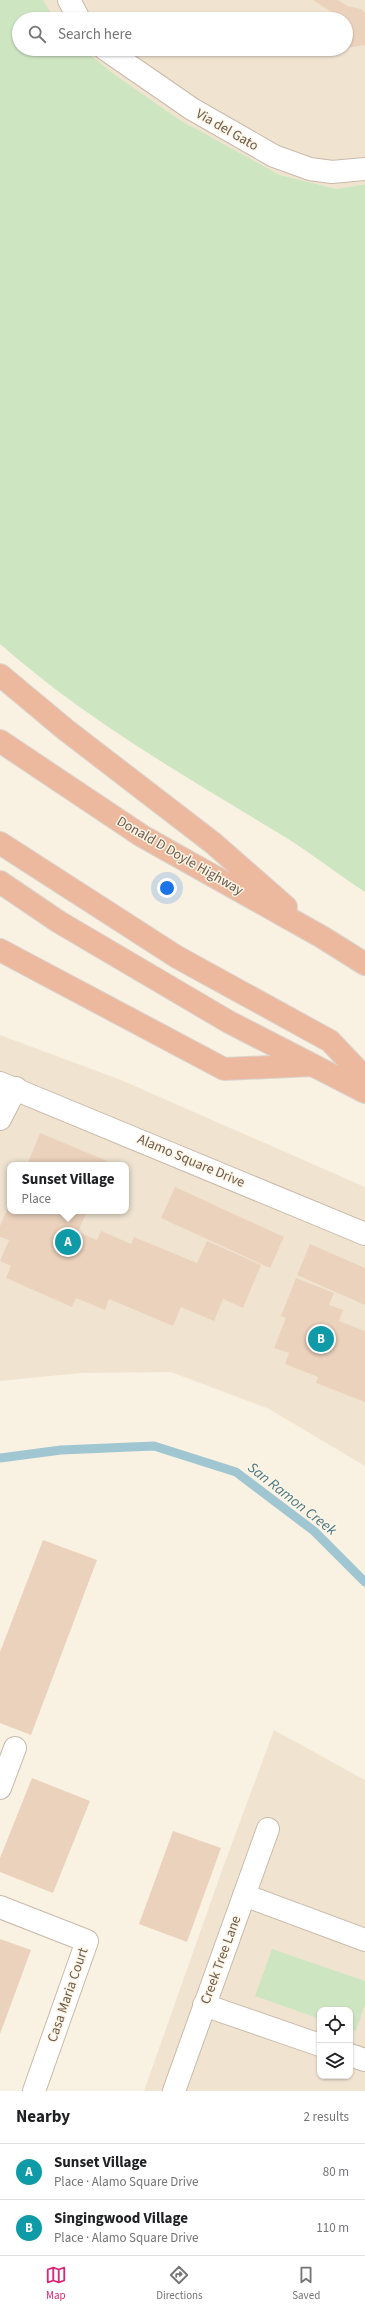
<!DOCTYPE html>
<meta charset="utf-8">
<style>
:root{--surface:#fff;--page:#f2f2f2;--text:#202124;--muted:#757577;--line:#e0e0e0;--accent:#db2777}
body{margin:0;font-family:"Source Sans 3",sans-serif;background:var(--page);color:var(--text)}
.controls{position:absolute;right:12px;bottom:12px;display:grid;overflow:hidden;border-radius:8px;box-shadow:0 1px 3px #0004}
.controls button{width:36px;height:36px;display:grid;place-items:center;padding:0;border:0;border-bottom:1px solid var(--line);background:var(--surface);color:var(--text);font:20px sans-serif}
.you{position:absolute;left:167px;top:888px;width:14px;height:14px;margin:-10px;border:3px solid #fff;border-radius:50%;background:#1a73e8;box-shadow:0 0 0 6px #1a73e833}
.badge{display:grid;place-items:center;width:26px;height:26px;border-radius:50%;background:var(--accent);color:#fff;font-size:13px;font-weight:700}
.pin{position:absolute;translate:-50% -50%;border:2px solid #fff;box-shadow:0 1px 4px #0006}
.popup{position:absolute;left:7px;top:1162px;width:122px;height:52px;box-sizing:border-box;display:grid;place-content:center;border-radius:8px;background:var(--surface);filter:drop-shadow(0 1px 3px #0005);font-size:13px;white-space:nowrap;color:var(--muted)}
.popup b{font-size:15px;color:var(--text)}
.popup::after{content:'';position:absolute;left:50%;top:100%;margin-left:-8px;border:8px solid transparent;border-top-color:var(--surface)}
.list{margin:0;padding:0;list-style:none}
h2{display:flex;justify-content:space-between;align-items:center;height:52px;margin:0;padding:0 16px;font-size:17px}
h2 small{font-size:13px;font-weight:400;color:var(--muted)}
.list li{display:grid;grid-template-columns:26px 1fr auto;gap:12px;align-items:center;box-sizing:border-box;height:56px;padding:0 16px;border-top:1px solid var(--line)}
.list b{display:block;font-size:15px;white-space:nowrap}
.list p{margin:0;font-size:13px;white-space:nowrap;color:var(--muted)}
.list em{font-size:13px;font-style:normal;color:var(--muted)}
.icon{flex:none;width:22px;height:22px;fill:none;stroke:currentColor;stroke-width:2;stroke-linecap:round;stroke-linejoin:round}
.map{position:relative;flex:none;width:365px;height:2091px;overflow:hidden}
.search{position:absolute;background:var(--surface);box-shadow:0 1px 3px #0004;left:12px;right:12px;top:12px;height:44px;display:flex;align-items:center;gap:10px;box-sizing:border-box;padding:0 14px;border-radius:22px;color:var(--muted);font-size:15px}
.sheet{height:164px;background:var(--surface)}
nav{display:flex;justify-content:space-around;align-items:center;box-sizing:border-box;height:56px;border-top:1px solid var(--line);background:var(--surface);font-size:11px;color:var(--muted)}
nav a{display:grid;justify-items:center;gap:2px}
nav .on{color:var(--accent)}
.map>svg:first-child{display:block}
.residential{fill:#f0e4d1;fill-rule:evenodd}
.green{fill:#cee5c2}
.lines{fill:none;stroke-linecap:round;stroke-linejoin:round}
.stream{stroke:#a0c6d1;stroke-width:9}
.building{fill:#ebd2bc}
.minor-casing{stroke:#c8baaa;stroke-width:24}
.highway-casing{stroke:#d9d4d0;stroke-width:24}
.minor{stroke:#fff;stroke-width:22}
.highway{stroke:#edb99e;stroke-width:22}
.labels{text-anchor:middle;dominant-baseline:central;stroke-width:3;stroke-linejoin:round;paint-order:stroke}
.street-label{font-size:14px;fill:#6d5a4b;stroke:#fdf6e7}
.water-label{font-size:15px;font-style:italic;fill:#4b7885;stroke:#fdf6e7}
</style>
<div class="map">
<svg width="365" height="2091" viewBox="0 0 365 2091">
<rect width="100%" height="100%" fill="#f9f2e2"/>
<path class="residential" d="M 43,0 L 365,0 L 365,184 L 337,189 L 280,175 L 180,120 L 114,74 L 83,49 L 346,49 L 346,19 L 55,19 Z
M 0,1035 L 121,1080 L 365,1187 L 365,1466 L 269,1409 L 171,1372 L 81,1373 L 0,1381 ZM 10,1165 L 126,1165 L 126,1211 L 10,1211 Z
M 274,1730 L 365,1780 L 365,2091 L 144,2091 L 221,1873 ZM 320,2010 L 350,2010 L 350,2076 L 320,2076 Z"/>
<path class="green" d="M 0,0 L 43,0 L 55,19 L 19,19 L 19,49 L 83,49 L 114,74 L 180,120 L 280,175 L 337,189 L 365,184 L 365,892 C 338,874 312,854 285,837 C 188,778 86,720 0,644 Z
M 272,1949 L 365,1981 L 365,2004 L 356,2031 L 350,2029 L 350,2010 L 320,2010 L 320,2019 L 255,1996 Z"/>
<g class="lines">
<path class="stream" d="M 0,1458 L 61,1450 L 154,1446 L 236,1472 L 314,1531 L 365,1582"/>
</g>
<path class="building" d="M 313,0 L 338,0 L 347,6 L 361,9 L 365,13 L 365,45 L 346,48 L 346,19 L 329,19 L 333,13 Z
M 40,1133 L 117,1165 L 27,1165 Z
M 175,1187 L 284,1237 L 270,1268 L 161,1218 Z
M 10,1203 L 10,1211 L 87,1211 L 78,1232 L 97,1240 L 101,1231 L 131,1244 L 134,1237 L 197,1263 L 207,1241 L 261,1265 L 243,1308 L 223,1299 L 214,1321 L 181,1307 L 173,1326 L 109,1299 L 105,1310 L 76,1298 L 72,1307 L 6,1278 L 11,1266 L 0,1261 L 9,1240 L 0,1237 L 0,1226 Z
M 310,1244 L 365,1268 L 365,1305 L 297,1275 Z
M 296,1278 L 334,1293 L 329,1305 L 343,1310 L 339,1321 L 365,1331 L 365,1402 L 316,1383 L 318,1377 L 285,1364 L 289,1353 L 274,1348 L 286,1318 L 281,1316 Z
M 43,1540 L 97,1560 L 31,1735 L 0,1723 L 0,1652 Z
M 32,1778 L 90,1801 L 53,1893 L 0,1872 L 0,1858 Z
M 173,1831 L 221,1848 L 187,1942 L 139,1924 Z
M 0,1939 L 31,1950 L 0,2034 Z"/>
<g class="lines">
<g class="minor-casing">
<path id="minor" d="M 69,0 L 79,19
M 105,49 L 192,109 L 274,156 L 310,169 L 332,172 L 365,169
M 0,1083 L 365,1234
M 0,1119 L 16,1088
M 0,1788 L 15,1748
M 244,1895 L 365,1940
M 0,1907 L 87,1941 L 34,2091
M 204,2005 L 320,2045
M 350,2055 L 365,2060
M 174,2091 L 268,1829"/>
</g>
<g class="highway-casing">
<path id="highway" d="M 0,675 L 66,730 L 213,843 L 286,907
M 0,741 L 142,836 L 322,937 L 365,964
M 0,843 L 177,957 L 330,1041 L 365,1078
M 0,882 L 59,922 L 229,1022 L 365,1092
M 0,950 L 224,1069 L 313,1065"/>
</g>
<use href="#minor" class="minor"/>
<use href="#highway" class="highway"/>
</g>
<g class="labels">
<g class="street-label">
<text transform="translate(227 130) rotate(30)">Via del Gato</text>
<text transform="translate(180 856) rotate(30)">Donald D Doyle Highway</text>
<text transform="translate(191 1161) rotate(23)">Alamo Square Drive</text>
<text transform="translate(221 1960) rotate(-70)">Creek Tree Lane</text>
<text transform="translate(68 1995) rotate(-71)">Casa Maria Court</text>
</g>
<g class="water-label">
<text transform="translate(292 1499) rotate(38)">San Ramon Creek</text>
</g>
</g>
</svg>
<div class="controls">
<button><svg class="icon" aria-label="locate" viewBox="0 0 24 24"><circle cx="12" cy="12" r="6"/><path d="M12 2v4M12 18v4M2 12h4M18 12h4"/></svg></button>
<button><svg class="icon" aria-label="layers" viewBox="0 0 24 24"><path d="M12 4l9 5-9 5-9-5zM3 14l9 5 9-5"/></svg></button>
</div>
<div class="you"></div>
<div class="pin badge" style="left:68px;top:1242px;background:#0f9aa8">A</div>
<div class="popup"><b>Sunset Village</b>Place</div>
<div class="pin badge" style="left:321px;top:1339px;background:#0f9aa8">B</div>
<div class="search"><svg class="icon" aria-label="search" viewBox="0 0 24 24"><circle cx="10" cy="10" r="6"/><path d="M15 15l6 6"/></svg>Search here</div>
</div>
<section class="sheet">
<h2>Nearby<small>2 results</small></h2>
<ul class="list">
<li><span class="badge" style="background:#0f9aa8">A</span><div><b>Sunset Village</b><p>Place · Alamo Square Drive</p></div><em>80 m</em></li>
<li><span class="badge" style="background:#0f9aa8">B</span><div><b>Singingwood Village</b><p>Place · Alamo Square Drive</p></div><em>110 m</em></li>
</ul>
</section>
<nav>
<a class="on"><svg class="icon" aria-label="map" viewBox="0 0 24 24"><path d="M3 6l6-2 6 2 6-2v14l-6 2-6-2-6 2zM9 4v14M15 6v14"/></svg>Map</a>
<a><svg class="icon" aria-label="directions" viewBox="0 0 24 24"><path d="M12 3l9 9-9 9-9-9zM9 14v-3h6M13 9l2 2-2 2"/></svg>Directions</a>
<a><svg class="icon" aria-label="saved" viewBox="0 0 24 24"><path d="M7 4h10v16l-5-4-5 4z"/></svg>Saved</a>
</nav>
